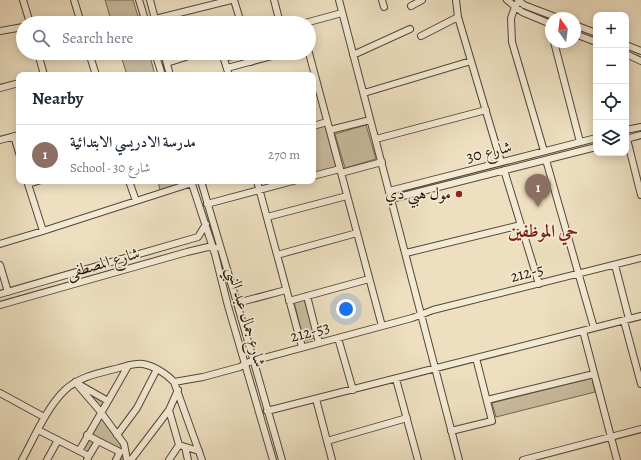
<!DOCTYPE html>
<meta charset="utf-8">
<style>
:root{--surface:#fff;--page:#f2f2f3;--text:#1f2937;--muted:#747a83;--line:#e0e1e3;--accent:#0f766e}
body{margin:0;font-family:Alegreya,Amiri,serif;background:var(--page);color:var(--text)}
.controls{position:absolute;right:12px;top:12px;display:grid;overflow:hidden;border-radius:8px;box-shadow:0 2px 10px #0003}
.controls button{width:36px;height:36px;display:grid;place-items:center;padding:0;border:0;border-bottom:1px solid var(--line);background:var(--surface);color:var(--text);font:20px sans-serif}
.compass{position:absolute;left:545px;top:12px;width:36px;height:36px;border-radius:50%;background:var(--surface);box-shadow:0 2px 10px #0003;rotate:346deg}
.you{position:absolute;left:346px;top:309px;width:14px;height:14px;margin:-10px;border:3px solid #fff;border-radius:50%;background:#1a73e8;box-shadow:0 0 0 6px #1a73e833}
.badge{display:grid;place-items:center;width:26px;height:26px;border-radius:50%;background:var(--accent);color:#fff;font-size:13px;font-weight:700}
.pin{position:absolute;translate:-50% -33px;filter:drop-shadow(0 1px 2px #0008)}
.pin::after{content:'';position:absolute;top:21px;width:14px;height:12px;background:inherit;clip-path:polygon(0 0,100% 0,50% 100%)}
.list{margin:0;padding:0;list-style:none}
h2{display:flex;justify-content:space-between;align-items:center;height:52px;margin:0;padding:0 16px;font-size:17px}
h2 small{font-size:13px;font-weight:400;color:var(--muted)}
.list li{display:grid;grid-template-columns:26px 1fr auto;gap:12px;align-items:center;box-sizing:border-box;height:60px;padding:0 16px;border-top:1px solid var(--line)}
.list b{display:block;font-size:15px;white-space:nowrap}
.list p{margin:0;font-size:13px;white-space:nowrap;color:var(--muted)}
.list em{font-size:13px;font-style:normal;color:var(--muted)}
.icon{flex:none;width:22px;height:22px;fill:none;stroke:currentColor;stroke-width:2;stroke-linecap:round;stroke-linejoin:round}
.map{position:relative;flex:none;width:641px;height:460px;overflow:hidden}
.search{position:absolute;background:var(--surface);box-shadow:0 2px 10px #0003;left:16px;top:16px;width:300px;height:44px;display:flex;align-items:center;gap:10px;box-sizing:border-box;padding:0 14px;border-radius:22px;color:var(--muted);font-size:15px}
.panel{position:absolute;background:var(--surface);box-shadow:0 2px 10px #0003;left:16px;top:72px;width:300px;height:112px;border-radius:8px}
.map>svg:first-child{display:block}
.green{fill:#cabca0;stroke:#766852}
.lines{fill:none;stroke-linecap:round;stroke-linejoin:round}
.minor-casing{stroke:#544733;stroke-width:8}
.minor{stroke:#f3ead6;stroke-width:6}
.poi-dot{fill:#8f2418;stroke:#f3ead6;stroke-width:1.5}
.labels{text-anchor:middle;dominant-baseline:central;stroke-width:3.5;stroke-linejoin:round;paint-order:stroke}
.street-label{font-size:16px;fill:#211404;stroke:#f3ead6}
.poi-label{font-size:16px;fill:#211404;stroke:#f3ead6;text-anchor:end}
.quarter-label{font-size:18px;font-weight:bold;fill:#7a1f14;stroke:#f3ead6}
</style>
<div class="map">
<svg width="641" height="460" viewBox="0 0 641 460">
<rect width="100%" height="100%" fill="#eddfc0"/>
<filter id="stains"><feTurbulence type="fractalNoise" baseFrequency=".005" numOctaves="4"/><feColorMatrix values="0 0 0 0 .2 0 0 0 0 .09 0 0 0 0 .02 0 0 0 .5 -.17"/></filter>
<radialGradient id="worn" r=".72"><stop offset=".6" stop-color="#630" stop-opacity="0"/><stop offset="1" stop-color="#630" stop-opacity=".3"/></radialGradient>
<path class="green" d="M 105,0 L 133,0 L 140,23 L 112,23 Z
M 120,53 L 149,53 L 155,75 L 127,75 Z
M 225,53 L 247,53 L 248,56 L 227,61 Z
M 325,125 L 336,167 L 313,173 L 313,129 Z
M 366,125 L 376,159 L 345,168 L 335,134 Z
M 158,181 L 184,181 L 184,183 L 160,190 Z
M 304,299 L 315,338 L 304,341 L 294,302 Z
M 592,378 L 595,392 L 496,417 L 492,403 Z
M 75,382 L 108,401 L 101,412 L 124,446 L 127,460 L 116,460 L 120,453 L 98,440 L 89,456 L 79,451 L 101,412 Z"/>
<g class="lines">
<g class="minor-casing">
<path id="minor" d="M 23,0 L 30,23
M 74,0 L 81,23
M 139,0 L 146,23
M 150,0 L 156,23
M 234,0 L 241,23
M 274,0 L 280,23
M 339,0 L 459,460
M 382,0 L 384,7
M 456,0 L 458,17 L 501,162
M 507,0 L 522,12 L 551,24
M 518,0 L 524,5 L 558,18
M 519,1 L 515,7 L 511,18 L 512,42 L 544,151
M 411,6 L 422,0
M 155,19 L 231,0
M 305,23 L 342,13
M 575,25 L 596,33
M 0,31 L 23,27
M 575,34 L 596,42
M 421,36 L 458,17
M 554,42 L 580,142
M 626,45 L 641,51
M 38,53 L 44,75
M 89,53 L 96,75
M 155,53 L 162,75
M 164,53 L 170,75
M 222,53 L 229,75
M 248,53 L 251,62
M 309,53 L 382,326
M 626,54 L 641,61
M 353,55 L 410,29
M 167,63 L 198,53
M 227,68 L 283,53
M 0,88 L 19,83
M 364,93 L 471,61
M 313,126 L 327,122
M 330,130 L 370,120
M 626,130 L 641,127
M 14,136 L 19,153
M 376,139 L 486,110
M 626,139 L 641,135
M 627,139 L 641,195
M 0,140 L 19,135
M 546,160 L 594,328
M 504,170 L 539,284
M 341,173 L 382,162
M 313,176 L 340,169
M 27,181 L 43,231
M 129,181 L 136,201
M 191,181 L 215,254 L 228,306 L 273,460
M 201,181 L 237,303 L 282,460
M 257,181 L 302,347
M 28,184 L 38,181
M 389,191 L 596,138
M 391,199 L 596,147
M 207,204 L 293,181
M 267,217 L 347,196
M 0,244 L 43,231 L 192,183
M 406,253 L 521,225
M 277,255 L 357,233
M 0,265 L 8,292
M 615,265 L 629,319
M 0,294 L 198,237 L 206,224
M 307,296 L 319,343
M 289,301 L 369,279
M 237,303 L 286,290
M 0,305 L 187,252 L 208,247 L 216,248
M 624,321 L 641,384
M 583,331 L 617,460
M 338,338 L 353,390
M 396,379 L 418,460
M 75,382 L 100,411 L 124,444 L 127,460
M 174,382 L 203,377 L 240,367 L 249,362 L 412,318 L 433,310 L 641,258
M 80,385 L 108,401 L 128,366
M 178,390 L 169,410 L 179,445 L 199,451
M 0,393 L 44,417
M 316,399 L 332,460
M 487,400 L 594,374
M 267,411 L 641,316
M 38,430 L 89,456 L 87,460
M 451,431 L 492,421 L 476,358
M 87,435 L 98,441 L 89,456
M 117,435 L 137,408 L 157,369
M 98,441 L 120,452 L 116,460
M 327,441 L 407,418
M 185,447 L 188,460
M 79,451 L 108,401
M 22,460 C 34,438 47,407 65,390 C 80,376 100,373 119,368 C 127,366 134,363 143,364 C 154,366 167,374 174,382 L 202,460
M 47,460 L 58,440
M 131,460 L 169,410
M 169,460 L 179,445
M 523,460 L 641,429"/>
</g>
<use href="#minor" class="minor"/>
</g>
<circle class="poi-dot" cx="459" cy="194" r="4"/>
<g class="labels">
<g class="street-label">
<text transform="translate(489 152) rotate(-14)">شارع 30</text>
<text transform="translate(103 263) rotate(-16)">شارع المصطفى</text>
<text transform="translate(527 273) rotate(-14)">212-5</text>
<text transform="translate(246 317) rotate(74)">شارع جمال عبد النبي</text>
<text transform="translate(310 332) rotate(-15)">212-53</text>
</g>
<g class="poi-label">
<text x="451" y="194">مول هبي دي</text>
</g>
<g class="quarter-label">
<text x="543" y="231">حي الموظفين</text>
</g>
</g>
<rect width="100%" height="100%" filter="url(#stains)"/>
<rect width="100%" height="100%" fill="url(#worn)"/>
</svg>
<div class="controls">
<button>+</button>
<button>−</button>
<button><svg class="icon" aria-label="locate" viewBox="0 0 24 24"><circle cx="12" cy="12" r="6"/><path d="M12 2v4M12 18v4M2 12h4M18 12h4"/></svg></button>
<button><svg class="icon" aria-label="layers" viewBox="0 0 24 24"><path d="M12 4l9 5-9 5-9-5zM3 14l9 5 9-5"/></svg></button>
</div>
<svg class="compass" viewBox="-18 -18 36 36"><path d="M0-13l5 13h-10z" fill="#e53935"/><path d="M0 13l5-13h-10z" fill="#747a83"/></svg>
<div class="you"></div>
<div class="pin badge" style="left:538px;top:207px;background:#8d6e63">1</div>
<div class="search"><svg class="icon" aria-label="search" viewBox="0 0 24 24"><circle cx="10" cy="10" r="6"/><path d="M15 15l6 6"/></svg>Search here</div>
<section class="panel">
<h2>Nearby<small></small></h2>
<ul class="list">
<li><span class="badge" style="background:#8d6e63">1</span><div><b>مدرسة الادريسي الابتدائية</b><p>School · شارع 30</p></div><em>270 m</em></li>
</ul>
</section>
</div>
